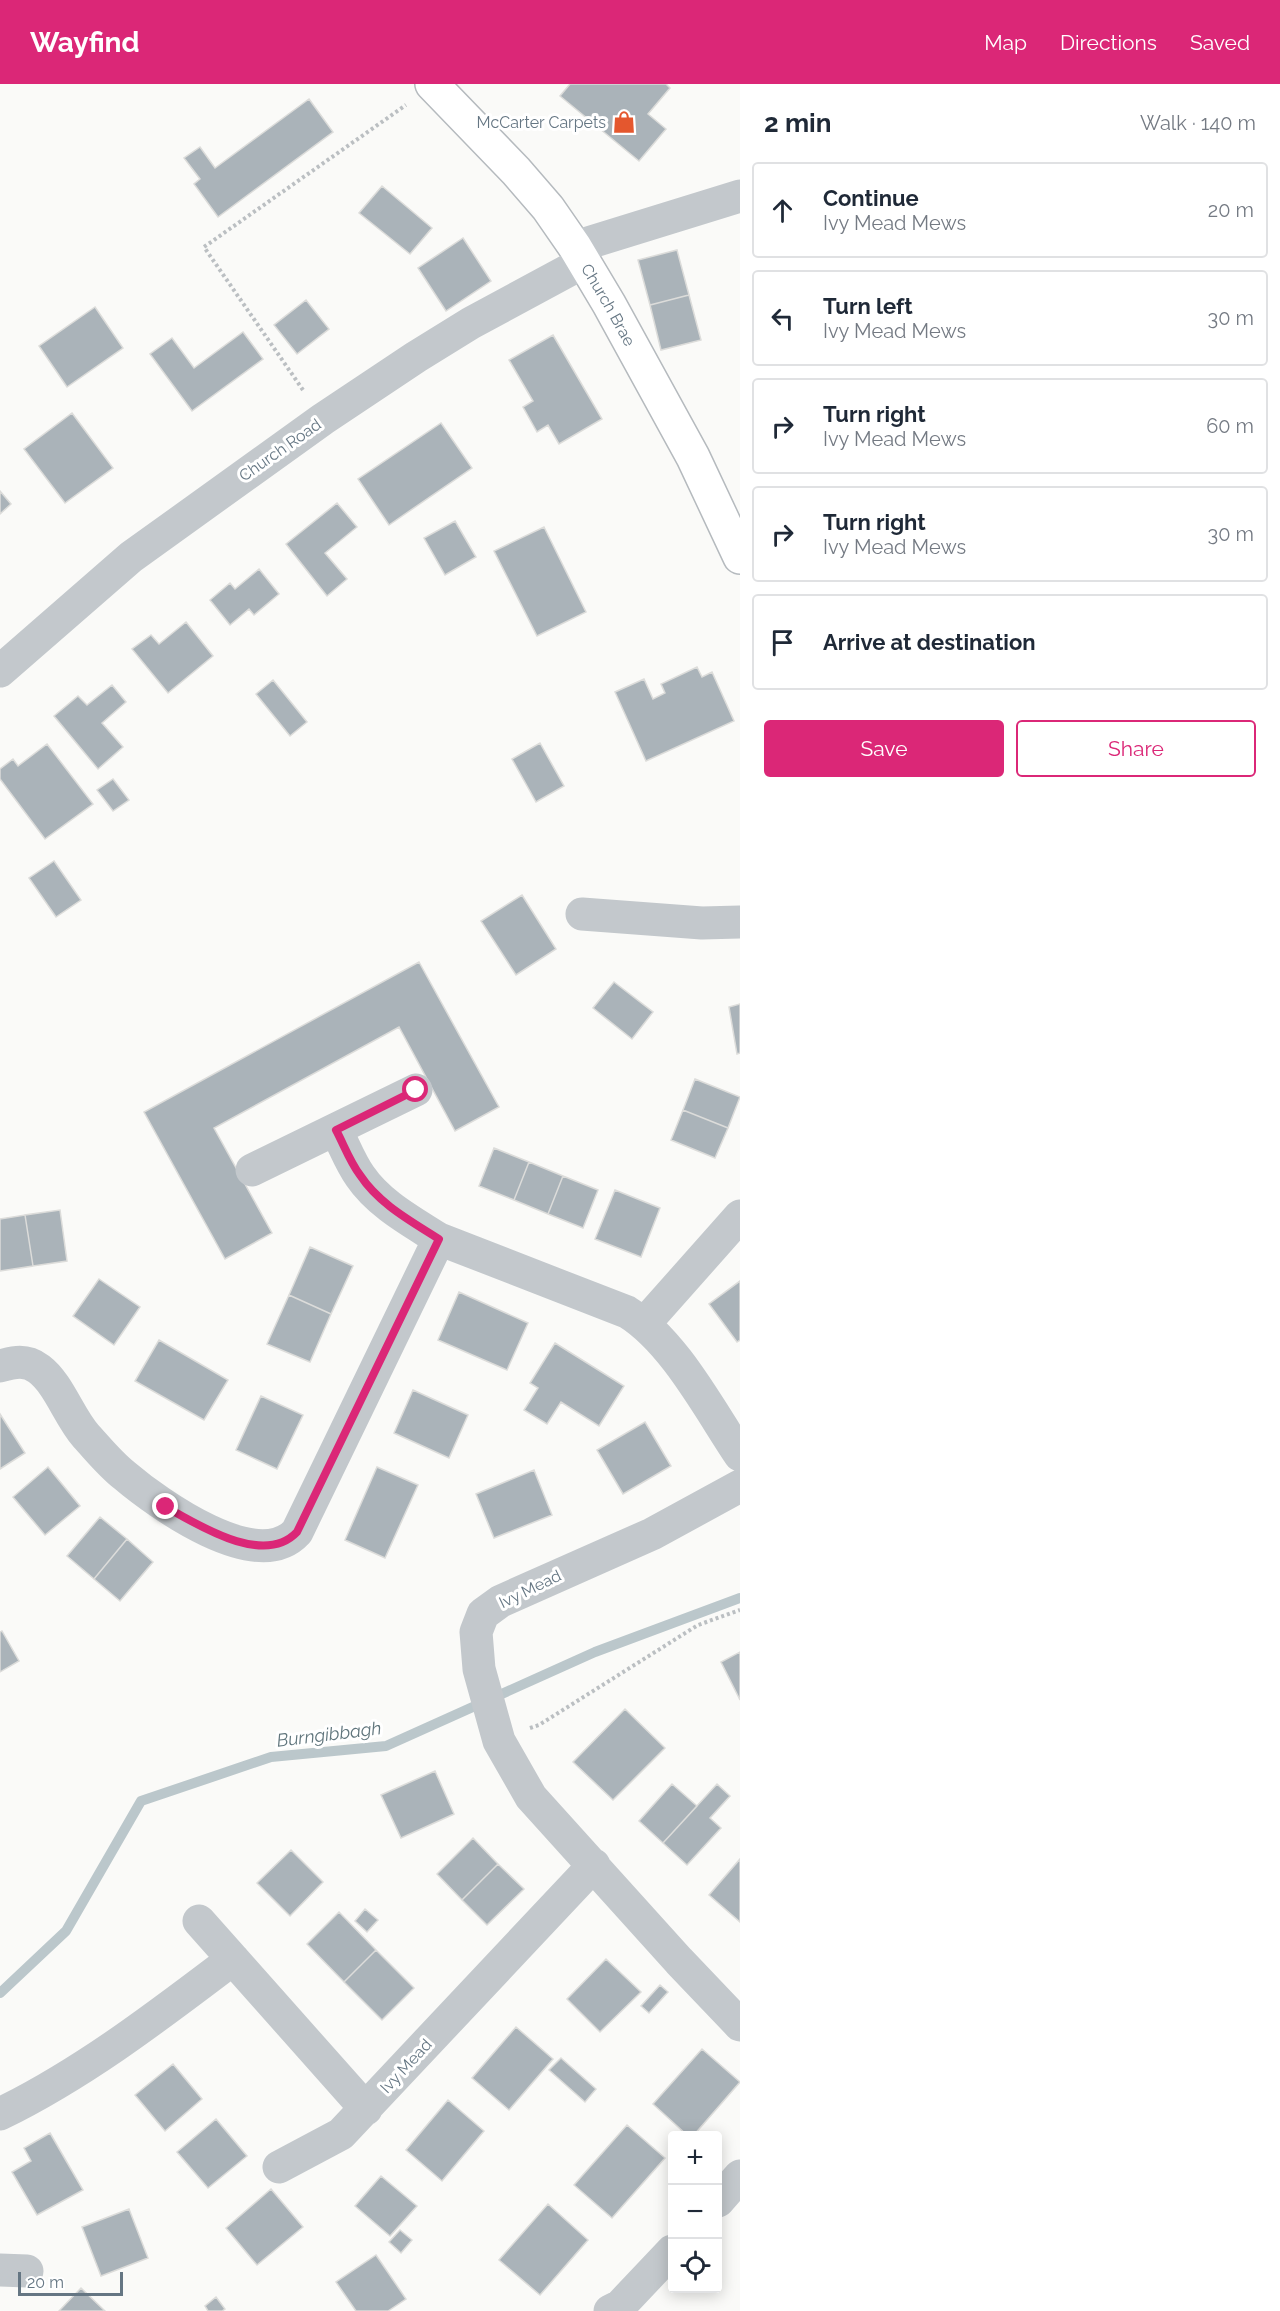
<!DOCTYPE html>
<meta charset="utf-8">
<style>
:root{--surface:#fff;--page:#f6f6f7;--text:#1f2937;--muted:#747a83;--line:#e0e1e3;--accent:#db2777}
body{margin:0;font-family:Raleway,sans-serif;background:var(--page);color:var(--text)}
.controls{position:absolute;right:18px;bottom:18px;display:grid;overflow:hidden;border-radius:6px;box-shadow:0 3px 15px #0003}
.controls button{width:54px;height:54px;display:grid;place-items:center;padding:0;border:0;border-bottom:2px solid var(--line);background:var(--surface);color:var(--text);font:30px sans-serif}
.scale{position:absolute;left:18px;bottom:15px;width:105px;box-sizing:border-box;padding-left:6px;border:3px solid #657683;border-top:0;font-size:16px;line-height:21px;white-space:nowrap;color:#657683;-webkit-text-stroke:4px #fff;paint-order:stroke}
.stop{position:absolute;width:18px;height:18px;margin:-14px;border:4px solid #db2777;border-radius:50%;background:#fff}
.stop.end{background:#db2777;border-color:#fff;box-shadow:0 2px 6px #0008}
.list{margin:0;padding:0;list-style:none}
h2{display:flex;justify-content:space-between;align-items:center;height:78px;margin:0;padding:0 24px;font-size:26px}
h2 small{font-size:20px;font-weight:400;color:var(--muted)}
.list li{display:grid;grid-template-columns:39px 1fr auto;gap:18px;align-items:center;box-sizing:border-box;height:96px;margin:0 12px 12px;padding:0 12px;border:2px solid var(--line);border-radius:6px}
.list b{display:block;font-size:22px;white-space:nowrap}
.list p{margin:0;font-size:20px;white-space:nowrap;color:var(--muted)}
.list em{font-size:20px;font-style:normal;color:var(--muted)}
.actions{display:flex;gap:12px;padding:18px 24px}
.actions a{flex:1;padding:14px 0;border:2px solid var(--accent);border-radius:6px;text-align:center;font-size:21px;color:var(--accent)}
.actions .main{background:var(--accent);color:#fff}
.icon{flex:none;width:33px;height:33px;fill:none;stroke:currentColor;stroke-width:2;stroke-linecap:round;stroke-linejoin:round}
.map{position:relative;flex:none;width:740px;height:2227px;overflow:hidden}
header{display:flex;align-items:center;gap:36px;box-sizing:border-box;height:84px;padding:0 30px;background:var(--accent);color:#fff}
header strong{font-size:28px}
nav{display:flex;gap:33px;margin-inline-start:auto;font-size:21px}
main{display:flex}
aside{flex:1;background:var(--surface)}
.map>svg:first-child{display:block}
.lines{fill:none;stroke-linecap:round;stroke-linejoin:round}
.stream{stroke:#bbc7cb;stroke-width:10}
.building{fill:#aab3b9;stroke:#dcdcda;stroke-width:1.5}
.major-casing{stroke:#b5babe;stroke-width:36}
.path{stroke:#bbbfc2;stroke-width:4;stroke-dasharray:3 3;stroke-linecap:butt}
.minor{stroke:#c3c8cc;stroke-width:33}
.major{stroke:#fff;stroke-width:33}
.route{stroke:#db2777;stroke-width:8}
.labels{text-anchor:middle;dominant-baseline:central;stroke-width:6;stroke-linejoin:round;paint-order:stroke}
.poi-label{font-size:16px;fill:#657683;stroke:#fff;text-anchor:end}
.street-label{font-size:16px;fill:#657683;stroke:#fff}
.water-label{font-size:18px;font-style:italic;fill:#60757c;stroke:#fff}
</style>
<header>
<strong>Wayfind</strong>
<nav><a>Map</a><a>Directions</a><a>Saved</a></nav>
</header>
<main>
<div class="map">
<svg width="740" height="2227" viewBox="0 0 740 2227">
<rect width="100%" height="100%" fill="#fafaf8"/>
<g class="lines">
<path class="stream" d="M 0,1909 L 66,1847 L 141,1717 L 271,1673 L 386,1662 L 595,1568 L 740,1514"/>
</g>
<path class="building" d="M 570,0 L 666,0 L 670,4 L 648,30 L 666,45 L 639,77 L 560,12 Z
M 309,15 L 333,48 L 218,133 L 194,100 L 200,95 L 184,74 L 200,63 L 215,84 Z
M 382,102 L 432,144 L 410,170 L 359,129 Z
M 463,154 L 491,197 L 446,227 L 418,184 Z
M 677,166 L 689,211 L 650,221 L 638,176 Z
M 689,211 L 701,256 L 661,266 L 650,221 Z
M 306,216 L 329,245 L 297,270 L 274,241 Z
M 95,223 L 123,264 L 67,303 L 39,262 Z
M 243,248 L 263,275 L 192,327 L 150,270 L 172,254 L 194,284 Z
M 553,251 L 602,335 L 559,360 L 548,341 L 537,348 L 523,323 L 533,317 L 509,276 Z
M 72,329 L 113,384 L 65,419 L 24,365 Z
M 441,339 L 472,384 L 389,441 L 358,395 Z
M 0,407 L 11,420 L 0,430 Z
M 337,419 L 357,443 L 325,469 L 347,495 L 327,512 L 286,460 Z
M 455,437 L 476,473 L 445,491 L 424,454 Z
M 544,443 L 586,528 L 537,552 L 494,467 Z
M 259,485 L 279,510 L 254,531 L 249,525 L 230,541 L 210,516 L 230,499 L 235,505 Z
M 186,538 L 213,572 L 168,609 L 132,565 L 151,551 L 159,560 Z
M 697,583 L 702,593 L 712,588 L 734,637 L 646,677 L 615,608 L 644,595 L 653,615 L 665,609 L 661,600 Z
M 273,596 L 307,638 L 290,652 L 256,610 Z
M 112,601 L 126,618 L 102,639 L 123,663 L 98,685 L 54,632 L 78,612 L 87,621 Z
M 540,659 L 564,702 L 536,718 L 512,675 Z
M 47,660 L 93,720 L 45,755 L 0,695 L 0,685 L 13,675 L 18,682 Z
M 113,695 L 129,716 L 113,727 L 97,706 Z
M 54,777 L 81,816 L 56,833 L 29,794 Z
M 522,811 L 556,865 L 516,891 L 481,837 Z
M 419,878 L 499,1023 L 455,1047 L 399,943 L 214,1044 L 272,1149 L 225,1175 L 144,1028 Z
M 614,898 L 653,928 L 632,955 L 593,924 Z
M 740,920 L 740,969 L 737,970 L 729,923 Z
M 695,995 L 740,1013 L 728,1044 L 683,1026 Z
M 683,1026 L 728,1044 L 715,1074 L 671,1056 Z
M 494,1064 L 529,1078 L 514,1116 L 479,1102 Z
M 529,1078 L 563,1092 L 548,1130 L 514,1116 Z
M 563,1092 L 598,1106 L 583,1144 L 548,1130 Z
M 615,1106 L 660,1124 L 641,1173 L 595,1155 Z
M 60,1126 L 67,1177 L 33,1182 L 25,1131 Z
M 25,1131 L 33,1182 L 0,1187 L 0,1135 Z
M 310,1163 L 353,1182 L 331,1230 L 289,1211 Z
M 99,1195 L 140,1223 L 114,1261 L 73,1232 Z
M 740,1197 L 740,1256 L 737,1258 L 709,1220 Z
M 459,1208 L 528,1239 L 507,1286 L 438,1256 Z
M 289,1211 L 331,1230 L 310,1278 L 267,1260 Z
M 159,1256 L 228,1296 L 204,1336 L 135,1297 Z
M 555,1259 L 624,1302 L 599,1342 L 561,1318 L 547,1340 L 524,1326 L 538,1304 L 530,1299 Z
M 413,1306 L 468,1331 L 449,1374 L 394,1349 Z
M 261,1312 L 303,1331 L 277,1385 L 236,1366 Z
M 0,1330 L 25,1369 L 0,1385 Z
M 645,1338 L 671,1382 L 623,1410 L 597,1366 Z
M 48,1383 L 80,1422 L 45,1451 L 13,1413 Z
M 377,1383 L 418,1401 L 385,1474 L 345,1456 Z
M 534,1386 L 552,1431 L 494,1454 L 476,1410 Z
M 100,1433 L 127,1455 L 94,1495 L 67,1472 Z
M 127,1455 L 153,1478 L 120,1517 L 94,1495 Z
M 2,1547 L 19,1577 L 0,1588 L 0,1548 Z
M 740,1568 L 740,1616 L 721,1578 Z
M 625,1625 L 665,1664 L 613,1716 L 573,1678 Z
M 435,1687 L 454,1730 L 401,1754 L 381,1711 Z
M 672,1700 L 697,1722 L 663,1759 L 639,1737 Z
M 717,1700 L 730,1712 L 710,1734 L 721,1744 L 687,1781 L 663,1759 Z
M 473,1754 L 498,1780 L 462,1816 L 437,1790 Z
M 291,1766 L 323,1798 L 290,1832 L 257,1799 Z
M 740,1775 L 740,1838 L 709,1811 Z
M 498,1780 L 524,1805 L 487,1841 L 462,1816 Z
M 365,1825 L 378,1836 L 367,1848 L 355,1837 Z
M 339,1828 L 376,1866 L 344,1898 L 307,1860 Z
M 376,1866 L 414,1904 L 382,1936 L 344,1898 Z
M 606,1875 L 641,1908 L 600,1948 L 567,1915 Z
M 660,1901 L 668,1908 L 649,1929 L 641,1922 Z
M 516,1943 L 553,1975 L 509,2026 L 472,1994 Z
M 702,1965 L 740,1998 L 693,2052 L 688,2052 L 653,2020 Z
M 561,1974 L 596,2005 L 585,2018 L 549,1986 Z
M 173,1980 L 202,2015 L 165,2047 L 135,2011 Z
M 448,2016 L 484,2047 L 442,2097 L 406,2066 Z
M 216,2035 L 247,2072 L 208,2104 L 177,2068 Z
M 627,2041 L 665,2074 L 612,2134 L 574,2101 Z
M 50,2049 L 83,2106 L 37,2131 L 12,2088 L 31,2077 L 24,2064 Z
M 381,2092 L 417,2122 L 390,2152 L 355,2122 Z
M 271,2105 L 303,2143 L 257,2181 L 226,2144 Z
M 548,2120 L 588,2156 L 540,2211 L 499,2176 Z
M 129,2125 L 148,2174 L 101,2192 L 82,2143 Z
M 400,2146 L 412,2156 L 401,2169 L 389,2158 Z
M 376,2171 L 406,2215 L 388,2227 L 356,2227 L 336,2198 Z
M 81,2204 L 105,2227 L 59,2227 Z
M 216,2213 L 225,2225 L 222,2227 L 208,2227 L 205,2222 Z"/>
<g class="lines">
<g class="major-casing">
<g id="major">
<path id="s1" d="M 432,0 L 516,87 L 548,124 L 575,163 L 609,220 L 693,373 L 740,473"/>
</g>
</g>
<path class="path" d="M 303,306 L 204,163 L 406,21
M 530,1644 L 539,1641 L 698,1541 L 740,1526"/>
<path class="minor" d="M 575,163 L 740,112
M 0,587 L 131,473 L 323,335 L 416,273 L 471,239 L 584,178
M 582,830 L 702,839 L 740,838
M 336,1046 C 344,1061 350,1078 360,1092 C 379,1120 411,1137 439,1155
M 252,1086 L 416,1006
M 645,1239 L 740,1132
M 0,1282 C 14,1278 26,1275 39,1285 C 59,1300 69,1333 86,1352 C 98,1365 110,1380 124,1391 C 158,1420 257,1491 297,1448 L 439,1155 L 627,1228 C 674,1257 709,1325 740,1371
M 740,1402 L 652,1450 L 501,1517 L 483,1530 L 476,1548 L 479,1585 L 499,1657 L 531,1713 L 679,1877 L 740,1941
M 199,1837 L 366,2025
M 0,2030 C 84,1989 159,1931 233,1875
M 279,2083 L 341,2050 L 594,1781
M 718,2117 L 740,2092
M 0,2186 L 27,2187
M 610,2227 L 620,2222 L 672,2167"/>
<use href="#major" class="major"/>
</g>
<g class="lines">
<path class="route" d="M 166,1423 C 198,1441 264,1483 297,1448 L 439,1155 C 411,1137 379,1120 360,1091 C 350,1078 344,1061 336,1046 L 416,1006"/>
</g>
<defs>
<g id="shop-bare" transform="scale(1.8)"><path d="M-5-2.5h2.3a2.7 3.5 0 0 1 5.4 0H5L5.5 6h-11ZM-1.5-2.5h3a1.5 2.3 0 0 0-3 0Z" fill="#e4572e" stroke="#fff" stroke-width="2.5" paint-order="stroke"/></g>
</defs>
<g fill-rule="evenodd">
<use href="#shop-bare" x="624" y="38"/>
</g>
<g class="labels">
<g class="poi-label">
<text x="606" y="38">McCarter Carpets</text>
</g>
<g class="street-label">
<text stroke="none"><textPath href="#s1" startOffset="284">Church Brae</textPath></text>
<text transform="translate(280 366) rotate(-35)">Church Road</text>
<text transform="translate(530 1505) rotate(-26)">Ivy Mead</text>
<text transform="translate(406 1982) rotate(-47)">Ivy Mead</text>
</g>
<g class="water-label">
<text transform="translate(329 1650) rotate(-7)">Burngibbagh</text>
</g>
</g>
</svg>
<div class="controls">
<button>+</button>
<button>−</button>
<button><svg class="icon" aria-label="locate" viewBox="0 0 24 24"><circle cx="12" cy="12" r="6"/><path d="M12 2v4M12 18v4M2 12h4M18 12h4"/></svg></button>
</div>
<div class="scale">20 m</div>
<div class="stop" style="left:416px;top:1006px"></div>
<div class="stop end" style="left:166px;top:1423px"></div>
</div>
<aside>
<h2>2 min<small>Walk · 140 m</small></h2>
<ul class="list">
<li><svg class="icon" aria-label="ahead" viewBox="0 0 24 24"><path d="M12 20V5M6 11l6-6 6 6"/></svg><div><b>Continue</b><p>Ivy Mead Mews</p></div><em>20 m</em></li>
<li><svg class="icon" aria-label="left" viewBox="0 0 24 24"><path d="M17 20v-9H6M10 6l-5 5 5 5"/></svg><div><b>Turn left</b><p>Ivy Mead Mews</p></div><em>30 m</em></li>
<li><svg class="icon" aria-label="right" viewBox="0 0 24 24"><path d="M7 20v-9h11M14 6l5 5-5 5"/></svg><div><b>Turn right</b><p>Ivy Mead Mews</p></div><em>60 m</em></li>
<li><svg class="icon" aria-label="right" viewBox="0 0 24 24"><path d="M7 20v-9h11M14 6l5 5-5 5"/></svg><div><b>Turn right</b><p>Ivy Mead Mews</p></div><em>30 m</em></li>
<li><svg class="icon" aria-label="arrive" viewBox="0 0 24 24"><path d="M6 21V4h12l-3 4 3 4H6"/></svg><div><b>Arrive at destination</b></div></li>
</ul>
<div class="actions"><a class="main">Save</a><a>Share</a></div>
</aside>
</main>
